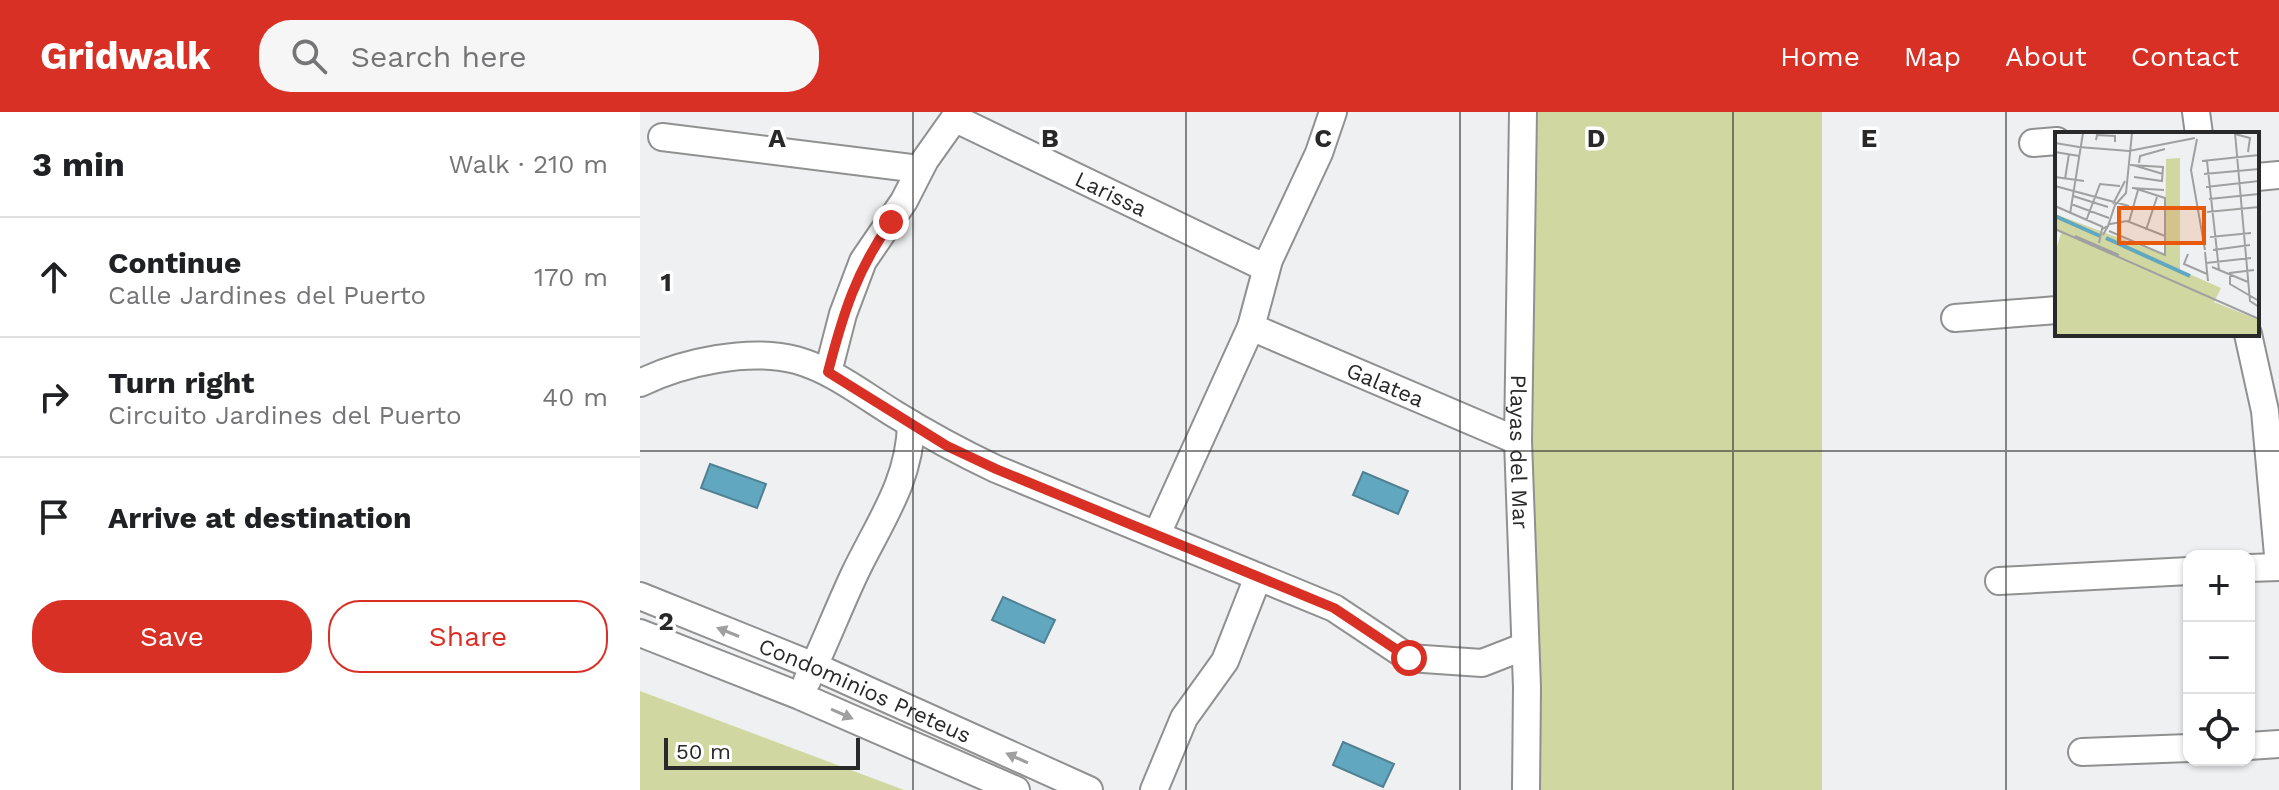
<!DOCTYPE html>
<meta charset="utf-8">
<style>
:root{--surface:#fff;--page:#f6f6f6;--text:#202124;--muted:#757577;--line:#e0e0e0;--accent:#d93025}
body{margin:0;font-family:"Work Sans",sans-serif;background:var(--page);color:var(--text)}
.controls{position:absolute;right:24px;bottom:24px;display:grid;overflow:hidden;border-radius:16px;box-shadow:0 2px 6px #0004}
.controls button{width:72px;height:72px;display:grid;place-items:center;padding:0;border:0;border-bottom:2px solid var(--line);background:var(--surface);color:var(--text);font:40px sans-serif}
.scale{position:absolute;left:24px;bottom:20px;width:196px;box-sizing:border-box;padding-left:8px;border:4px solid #29292a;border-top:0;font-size:22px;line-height:28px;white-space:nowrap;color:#29292a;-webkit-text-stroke:6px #fff;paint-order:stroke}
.stop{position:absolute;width:24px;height:24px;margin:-18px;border:6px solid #d93025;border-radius:50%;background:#fff}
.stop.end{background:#d93025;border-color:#fff;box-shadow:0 2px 8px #0008}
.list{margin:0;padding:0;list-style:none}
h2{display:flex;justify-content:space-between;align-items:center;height:104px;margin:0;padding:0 32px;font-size:34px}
h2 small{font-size:26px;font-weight:400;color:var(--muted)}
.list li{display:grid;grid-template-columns:52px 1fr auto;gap:24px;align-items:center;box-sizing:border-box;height:120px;padding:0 32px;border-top:2px solid var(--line)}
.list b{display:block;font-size:30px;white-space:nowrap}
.list p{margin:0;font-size:26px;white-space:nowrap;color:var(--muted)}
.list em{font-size:26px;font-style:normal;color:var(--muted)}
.actions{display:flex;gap:16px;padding:24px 32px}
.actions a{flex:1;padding:18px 0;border:2px solid var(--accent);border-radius:32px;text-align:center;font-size:28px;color:var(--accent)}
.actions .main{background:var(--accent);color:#fff}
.icon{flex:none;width:44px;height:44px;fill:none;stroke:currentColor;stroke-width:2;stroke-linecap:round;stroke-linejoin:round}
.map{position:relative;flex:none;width:1639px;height:678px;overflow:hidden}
header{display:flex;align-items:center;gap:48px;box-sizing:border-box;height:112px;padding:0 40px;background:var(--accent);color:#fff}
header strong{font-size:38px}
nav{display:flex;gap:44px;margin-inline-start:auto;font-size:28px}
.search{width:560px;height:72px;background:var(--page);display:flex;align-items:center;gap:20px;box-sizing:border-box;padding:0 28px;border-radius:32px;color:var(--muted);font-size:30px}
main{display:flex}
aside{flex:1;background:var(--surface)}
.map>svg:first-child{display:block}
.green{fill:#d1d7a1}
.water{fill:#61a7c0;stroke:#508193;stroke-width:2}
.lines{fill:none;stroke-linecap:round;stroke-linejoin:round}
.street-casing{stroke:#909091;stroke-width:30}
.street{stroke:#fff;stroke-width:26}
.oneway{fill:#9f9f9f}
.route{stroke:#d93025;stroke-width:10}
.grid{fill:none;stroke:#29292a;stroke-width:2;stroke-opacity:0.55}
.labels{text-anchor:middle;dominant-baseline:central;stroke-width:7;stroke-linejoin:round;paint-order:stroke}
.street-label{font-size:22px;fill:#29292a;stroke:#fff}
.inset-river{fill:none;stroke:#61a7c0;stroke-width:4}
.inset-road{fill:none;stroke:#a0a0a1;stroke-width:2}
.view{fill:#e8590c;fill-opacity:0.15;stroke:#e8590c;stroke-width:4}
.inset-edge{fill:none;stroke:#29292a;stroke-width:4}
.grid-label{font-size:26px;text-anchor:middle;font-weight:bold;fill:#29292a;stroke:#fff;stroke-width:7;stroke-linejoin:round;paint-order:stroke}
</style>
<header>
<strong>Gridwalk</strong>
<div class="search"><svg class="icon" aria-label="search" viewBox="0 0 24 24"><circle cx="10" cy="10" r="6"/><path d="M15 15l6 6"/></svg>Search here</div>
<nav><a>Home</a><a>Map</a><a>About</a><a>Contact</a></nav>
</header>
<main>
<aside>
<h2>3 min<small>Walk · 210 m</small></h2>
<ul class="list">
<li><svg class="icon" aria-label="ahead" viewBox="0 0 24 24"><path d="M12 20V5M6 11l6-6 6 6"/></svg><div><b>Continue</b><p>Calle Jardines del Puerto</p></div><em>170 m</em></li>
<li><svg class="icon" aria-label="right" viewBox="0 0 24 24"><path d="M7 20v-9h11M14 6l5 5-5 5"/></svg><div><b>Turn right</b><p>Circuito Jardines del Puerto</p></div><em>40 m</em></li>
<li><svg class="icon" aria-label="arrive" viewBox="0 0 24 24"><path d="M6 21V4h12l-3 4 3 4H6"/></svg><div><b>Arrive at destination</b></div></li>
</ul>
<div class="actions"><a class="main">Save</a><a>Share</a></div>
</aside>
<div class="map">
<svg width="1639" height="678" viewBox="0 0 1639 678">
<rect width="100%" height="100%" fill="#eff0f1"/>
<path class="green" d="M 896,0 L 1182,0 L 1182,678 L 887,678 Z
M 0,579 L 264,678 L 0,678 Z"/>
<path class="water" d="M 70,352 L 126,372 L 117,396 L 61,376 Z
M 723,360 L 768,379 L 758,402 L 713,383 Z
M 363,485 L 415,508 L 404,531 L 352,508 Z
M 703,630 L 754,652 L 743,675 L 693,653 Z"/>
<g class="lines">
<g class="street-casing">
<g id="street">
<path id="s1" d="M 883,0 L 878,329 L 887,575 L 886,678"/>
<path d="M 1556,0 L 1559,22"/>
<path id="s2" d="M 316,7 L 626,156"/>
<path d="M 22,25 L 279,57"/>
<path d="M 1393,31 L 1417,29"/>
<path d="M 1617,65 L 1639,63"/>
<path d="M 1315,206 L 1417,198"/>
<path id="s3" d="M 611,215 L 878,329"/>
<path d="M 1608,222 L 1625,299 L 1639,454"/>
<path d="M 188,260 L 203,202 L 223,149 L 264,89 L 285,48 L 319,0"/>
<path d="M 0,271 C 43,250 109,236 156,248 C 192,258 222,282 253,301 C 287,322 320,340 356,357 L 694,496 L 769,546 L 842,551 L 883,535"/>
<path d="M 517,422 L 611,215 L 629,148 L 679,41 L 693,0"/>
<path d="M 1609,456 L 1639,455"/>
<path d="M 1359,469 L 1549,459"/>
<path id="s4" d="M 0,484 L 174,554 L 449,678"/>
<path d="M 0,521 L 160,584 L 376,678"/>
<path d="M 167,569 C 184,534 198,497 215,461 C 239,411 270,369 271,312"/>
<path d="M 1609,634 L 1639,632"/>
<path d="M 1442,640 L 1549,636"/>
<path d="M 514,678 L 544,606 L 585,549 L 618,465"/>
</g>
</g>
<use href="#street" class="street"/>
</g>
<defs><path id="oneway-solid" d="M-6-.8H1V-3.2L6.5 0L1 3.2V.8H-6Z" transform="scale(2)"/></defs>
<g class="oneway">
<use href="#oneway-solid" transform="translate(88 520) rotate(-158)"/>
<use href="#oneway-solid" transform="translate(202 602) rotate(24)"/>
<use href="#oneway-solid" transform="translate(377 646) rotate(-156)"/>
</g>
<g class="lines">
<path class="route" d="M 251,110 C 216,159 203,202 188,260 L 307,334 L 356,357 L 694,496 L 769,546"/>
</g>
<path class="grid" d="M 273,0 L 273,678M 546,0 L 546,678M 820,0 L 820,678M 1093,0 L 1093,678M 1366,0 L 1366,678M 0,339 L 1639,339"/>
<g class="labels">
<g class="street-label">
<text stroke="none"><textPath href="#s2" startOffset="172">Larissa</textPath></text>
<text stroke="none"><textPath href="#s3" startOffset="146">Galatea</textPath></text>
<text stroke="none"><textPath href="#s1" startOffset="340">Playas del Mar</textPath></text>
<text stroke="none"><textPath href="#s4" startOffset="244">Condominios Preteus</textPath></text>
</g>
</g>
<g transform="translate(1415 20)">
<rect width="204" height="204" fill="#eff0f1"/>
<path d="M 125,26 L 125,138 L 166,156 L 159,170 L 204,188 L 204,203 L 0,203 L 0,122 L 6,101 L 0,98 L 0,82 L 110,123 L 111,27 Z" fill="#d1d7a1"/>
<path class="inset-river" d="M 0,84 L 45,104M 51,106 L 135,144"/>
<path class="inset-road" d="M 180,1 L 195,169 L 204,175M 180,2 L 195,6 L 193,20M 142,7 L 136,38 L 150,118M 41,8 L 42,3 L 60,4 L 60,10M 0,11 L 24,15M 24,15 L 74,19 L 140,6M 0,20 L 24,24M 147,29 L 204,23M 152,29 L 164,138M 84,31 L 85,24 L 110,17M 75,33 L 108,35 L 107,49 L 79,45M 78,33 L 108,42M 149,42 L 204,37M 0,45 L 29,49M 10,47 L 14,22M 0,54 L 74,74M 151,55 L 204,49M 77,56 L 109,58M 18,64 L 53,75M 154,67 L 204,62M 16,72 L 54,86M 58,72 L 70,49M 0,74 L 48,95M 152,80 L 204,75M 15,82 L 28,1M 31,89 L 45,52 L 65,54M 74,90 L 83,58M 55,92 L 72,89 L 110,104M 53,94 L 60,73 L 71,61 L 77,1M 0,97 L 204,187M 91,98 L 102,65M 54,99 L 110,123 L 110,66 L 79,56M 20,104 L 64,123M 155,105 L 196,101M 44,111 L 47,97 L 53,94 L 48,103M 158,118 L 195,113M 150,120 L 153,149M 133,122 L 129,132 L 152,142M 151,131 L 196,126M 157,135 L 193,150M 199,138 L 175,141 L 175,152 L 204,169"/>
<path class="view" d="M 64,76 L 149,76 L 149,111 L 64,111 Z"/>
<rect width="204" height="204" class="inset-edge"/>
</g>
<g class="grid-label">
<text x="137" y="35">A</text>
<text x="410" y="35">B</text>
<text x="683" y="35">C</text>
<text x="956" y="35">D</text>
<text x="1229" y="35">E</text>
<text x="26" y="179">1</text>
<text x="26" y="518">2</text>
</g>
</svg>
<div class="controls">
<button>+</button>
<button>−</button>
<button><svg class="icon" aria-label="locate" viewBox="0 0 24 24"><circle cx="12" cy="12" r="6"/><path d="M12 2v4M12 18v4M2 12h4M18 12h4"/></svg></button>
</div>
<div class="scale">50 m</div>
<div class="stop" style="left:769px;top:546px"></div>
<div class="stop end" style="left:251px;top:110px"></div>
</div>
</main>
